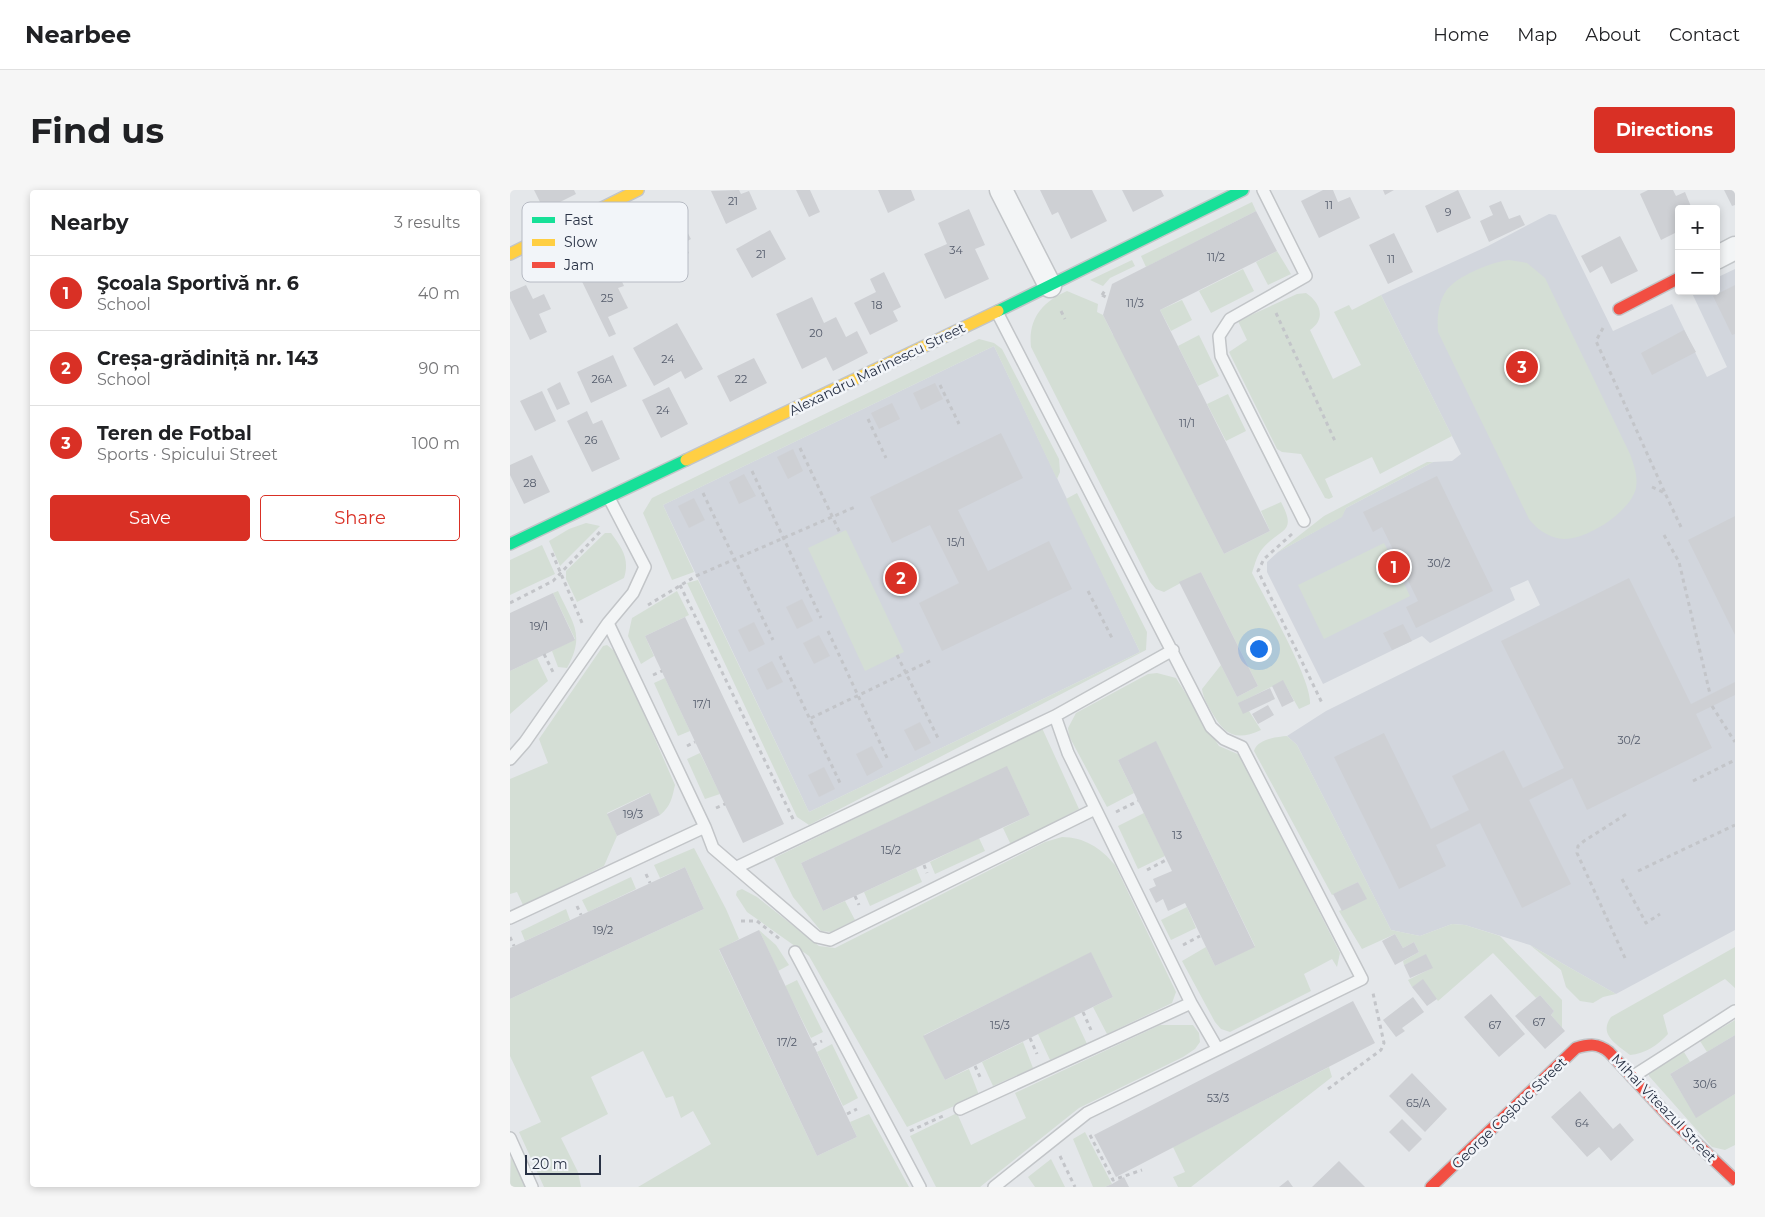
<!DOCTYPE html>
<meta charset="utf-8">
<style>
:root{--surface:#fff;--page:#f6f6f6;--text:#202124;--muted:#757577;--line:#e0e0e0;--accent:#d93025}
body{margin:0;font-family:Montserrat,sans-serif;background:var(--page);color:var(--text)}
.controls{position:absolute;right:15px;top:15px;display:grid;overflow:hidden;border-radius:5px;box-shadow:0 2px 8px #0003}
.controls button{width:45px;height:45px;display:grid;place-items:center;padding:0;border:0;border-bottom:1px solid var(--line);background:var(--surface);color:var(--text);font:25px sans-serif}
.scale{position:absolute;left:15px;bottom:12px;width:76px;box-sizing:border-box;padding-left:5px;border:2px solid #293245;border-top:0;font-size:14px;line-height:18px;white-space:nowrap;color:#293245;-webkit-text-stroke:4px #f2f5f9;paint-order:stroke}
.you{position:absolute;left:748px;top:458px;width:18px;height:18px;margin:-12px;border:4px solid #fff;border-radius:50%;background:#1a73e8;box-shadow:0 0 0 8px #1a73e833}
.badge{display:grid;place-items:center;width:32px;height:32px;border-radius:50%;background:var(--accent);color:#fff;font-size:16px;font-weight:700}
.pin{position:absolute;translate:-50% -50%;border:2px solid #fff;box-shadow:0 1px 5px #0006}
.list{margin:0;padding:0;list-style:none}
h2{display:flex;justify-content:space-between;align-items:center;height:65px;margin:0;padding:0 20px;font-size:21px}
h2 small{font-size:16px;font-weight:400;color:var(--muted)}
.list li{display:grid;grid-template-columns:32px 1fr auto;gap:15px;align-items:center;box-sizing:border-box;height:75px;padding:0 20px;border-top:1px solid var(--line)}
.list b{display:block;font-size:19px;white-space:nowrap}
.list p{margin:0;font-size:16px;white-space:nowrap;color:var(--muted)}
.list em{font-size:16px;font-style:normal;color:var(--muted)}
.actions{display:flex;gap:10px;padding:15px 20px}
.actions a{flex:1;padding:11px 0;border:1px solid var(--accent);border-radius:5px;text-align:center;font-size:18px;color:var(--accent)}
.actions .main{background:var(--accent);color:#fff}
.map{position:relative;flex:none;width:1225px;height:997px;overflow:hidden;border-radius:5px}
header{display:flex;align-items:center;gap:30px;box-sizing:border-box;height:70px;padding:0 25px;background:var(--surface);border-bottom:1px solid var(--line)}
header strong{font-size:24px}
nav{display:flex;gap:28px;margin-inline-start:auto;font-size:18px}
.intro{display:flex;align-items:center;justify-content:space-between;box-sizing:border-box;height:120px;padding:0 30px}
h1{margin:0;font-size:35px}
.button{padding:12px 22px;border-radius:5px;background:var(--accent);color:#fff;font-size:18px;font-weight:700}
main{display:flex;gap:30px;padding:0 30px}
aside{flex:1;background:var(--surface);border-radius:5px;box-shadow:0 2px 8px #0003}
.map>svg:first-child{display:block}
.built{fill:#d2d6dd}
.green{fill:#d4ded5}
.building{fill:#ced0d4}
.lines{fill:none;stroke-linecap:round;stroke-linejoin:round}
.lane-casing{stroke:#c2c5c8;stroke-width:14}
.street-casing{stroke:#c2c5c8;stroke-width:25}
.fast-casing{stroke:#c2c5c8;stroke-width:14}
.slow-casing{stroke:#c2c5c8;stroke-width:14}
.jam-casing{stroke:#c2c5c8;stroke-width:14}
.path{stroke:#c3c5c9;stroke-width:3;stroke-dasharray:4 4;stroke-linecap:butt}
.lane{stroke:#f3f5f6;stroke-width:11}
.street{stroke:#f3f5f6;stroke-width:22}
.fast{stroke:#16e098;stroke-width:11}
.slow{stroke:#ffcf43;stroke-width:11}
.jam{stroke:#f24e42;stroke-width:11}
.labels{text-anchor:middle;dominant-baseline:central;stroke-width:5;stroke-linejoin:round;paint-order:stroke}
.number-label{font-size:11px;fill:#535a6a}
.street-label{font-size:14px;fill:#293245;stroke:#f2f5f9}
.key{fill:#f2f5f9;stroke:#b6bac3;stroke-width:1}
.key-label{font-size:14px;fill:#293245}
</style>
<header>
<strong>Nearbee</strong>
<nav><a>Home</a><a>Map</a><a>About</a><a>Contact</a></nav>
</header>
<div class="intro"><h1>Find us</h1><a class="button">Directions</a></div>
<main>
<aside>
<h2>Nearby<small>3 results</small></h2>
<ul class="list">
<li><span class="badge">1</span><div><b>Şcoala Sportivă nr. 6</b><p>School</p></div><em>40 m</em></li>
<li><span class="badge">2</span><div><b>Creșa-grădiniță nr. 143</b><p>School</p></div><em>90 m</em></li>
<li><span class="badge">3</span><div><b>Teren de Fotbal</b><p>Sports · Spicului Street</p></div><em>100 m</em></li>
</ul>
<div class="actions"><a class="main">Save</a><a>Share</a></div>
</aside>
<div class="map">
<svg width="1225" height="997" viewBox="0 0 1225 997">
<rect width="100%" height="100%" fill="#e4e7ea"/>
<path class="built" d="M 1039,24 L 1046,25 L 1103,141 L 1162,114 L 1197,187 L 1217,177 L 1181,101 L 1206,101 L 1206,88 L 1225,79 L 1225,740 L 1106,804 L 1020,755 L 955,735 L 942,734 L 910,746 L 881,740 L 787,555 L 777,546 L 816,521 L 1030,415 L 1018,390 L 1000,398 L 1005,410 L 920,453 L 912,446 L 813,494 L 757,382 L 757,372 L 768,362 L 831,327 L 836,318 L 923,272 L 942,271 L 951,264 L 871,105 L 978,56 Z
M 484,156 L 630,462 L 299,622 L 153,315 Z"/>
<path class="green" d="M 742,12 L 746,21 L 636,77 L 631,66 Z
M 767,61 L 781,84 L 758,95 L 746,72 Z
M 622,70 L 625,76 L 600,88 L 593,96 L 580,90 Z
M 999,70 L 1017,73 L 1035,88 L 1120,264 C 1124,276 1128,285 1126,298 C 1121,322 1071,355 1047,348 C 1035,345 1026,338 1019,329 L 928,142 C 927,128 928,113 936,101 C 946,86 982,72 999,70 Z
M 733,79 L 744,101 L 701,123 L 689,101 Z
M 557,101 L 588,114 L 587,122 L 593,125 L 603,145 L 604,144 L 714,364 L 760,341 L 751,321 L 771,312 C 788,344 770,338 753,358 C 747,364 745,374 742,383 C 755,409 802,490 800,514 L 789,519 L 773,491 L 729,513 L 739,521 L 751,540 C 725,552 714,544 701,521 C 697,514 693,507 692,499 L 711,475 L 727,507 L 748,496 L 691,382 L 654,402 L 646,399 L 640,392 L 521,157 C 518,129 532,112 557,101 Z
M 796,103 C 811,113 816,129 800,140 L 823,189 L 851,175 L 824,122 L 839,115 L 842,120 L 871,105 L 942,246 L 870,284 L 862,267 L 815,289 L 823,307 L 819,309 L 815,308 L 791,264 L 772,262 L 767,259 L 719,162 L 737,150 L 728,131 L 787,104 Z
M 672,110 L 682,130 L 661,141 L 650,120 Z
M 689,145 L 709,186 L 688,196 L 668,156 Z
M 469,149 L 484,153 L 492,159 L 549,269 L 550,282 L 547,289 L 484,156 L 153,315 L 184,382 L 162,390 L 133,323 L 142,308 Z
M 718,204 L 736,241 L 716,251 L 697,214 Z
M 917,272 L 923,272 L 836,318 L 832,327 L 768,362 L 814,326 Z
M 567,303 L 637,442 L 636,460 L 299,635 L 287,627 L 177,393 L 188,390 L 299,622 L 630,462 L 556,309 Z
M 76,333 L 90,336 L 50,376 L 39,351 L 59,339 Z
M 336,340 L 394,462 L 355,481 L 298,358 Z
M 95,343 L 101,343 C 112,358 120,369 114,388 L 67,412 L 56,389 L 56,381 Z
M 874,353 L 900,406 L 814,449 L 788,395 Z
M 32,355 L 45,384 L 0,405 L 0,370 Z
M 48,401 C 62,432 76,444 57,478 L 48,477 L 42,461 L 65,449 L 43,403 Z
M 167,401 L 179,425 L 135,446 L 144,466 L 131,474 L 118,446 L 122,428 Z
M 97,455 L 108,464 L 165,595 C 162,608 161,616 150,625 L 139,603 L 97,623 L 107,646 L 94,676 L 13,715 L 7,702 L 0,704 L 0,589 L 38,573 L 29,549 L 93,456 Z
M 27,468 L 38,491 L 0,524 L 0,481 Z
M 647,483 L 666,488 L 709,556 L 730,565 L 830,763 L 827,777 L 822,769 L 794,784 L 801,801 L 720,842 L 711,839 L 705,832 L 672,771 L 696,757 L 705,776 L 745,756 L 646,552 L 608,570 L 624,603 L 597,617 L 559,546 L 558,538 L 566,523 L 638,484 Z
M 155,488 L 180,541 L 168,546 L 144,493 Z
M 532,538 L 569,619 L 501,655 L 493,638 L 520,625 L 497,577 L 291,673 L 313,721 L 335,711 L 345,730 L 321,742 L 311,741 L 283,707 L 264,668 Z
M 777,546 L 787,555 L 881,740 L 910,746 L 942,734 L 955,735 L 990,746 L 1052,810 L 1052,838 L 1041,825 L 1044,821 L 1030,805 L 1026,808 L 983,763 L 928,811 L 913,790 L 902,797 L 898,790 L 922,778 L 916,765 L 894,775 L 893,771 L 909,762 L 904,752 L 893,758 L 885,744 L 852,759 L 829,721 L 856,709 L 848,692 L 822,705 L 744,561 C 747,549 766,547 777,546 Z
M 190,563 L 210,604 L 195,609 L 177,569 Z
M 634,623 L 655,666 L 628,679 L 608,636 Z
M 552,647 C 574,647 591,658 605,675 L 666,802 L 662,813 L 597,844 L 583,817 L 603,807 L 581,763 L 414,845 L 435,890 L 459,879 L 469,905 L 397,937 L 299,766 L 237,722 L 226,705 L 227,701 L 232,699 L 247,707 L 309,756 L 325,758 L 535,652 Z
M 469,648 L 475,661 L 425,684 L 420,672 Z
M 184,658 L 216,719 L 229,749 L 209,760 L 307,966 L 347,947 L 340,932 L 359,924 L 399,997 L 128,997 L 201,954 L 183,921 L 171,928 L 163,906 L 156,908 L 133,861 L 81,887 L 98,924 L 51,948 L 68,982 L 71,997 L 34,997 L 9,942 L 31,932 L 0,866 L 0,809 L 194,719 L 175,677 L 150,688 L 144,675 Z
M 406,678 L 412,692 L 360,716 L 354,702 Z
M 121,687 L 126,699 L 78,722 L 72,710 Z
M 677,717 L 686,738 L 661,750 L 651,730 Z
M 56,719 L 60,730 L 15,751 L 11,741 Z
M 249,740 L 266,755 L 279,775 L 268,781 Z
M 1020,755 L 1106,804 L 1093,807 L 1083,813 L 1070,811 L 1056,797 L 1051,780 Z
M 1225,757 L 1225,798 L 1215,789 L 1153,825 L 1158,844 C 1148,855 1135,864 1120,865 C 1107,854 1088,845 1101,827 Z
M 287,790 L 313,842 L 301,848 L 275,796 Z
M 564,826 L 577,854 L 540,870 L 528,844 Z
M 1225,830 L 1225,845 L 1197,862 L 1190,851 Z
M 650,835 L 683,835 L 689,843 L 690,852 L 685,859 L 673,867 L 569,918 L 470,997 L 426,997 L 400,946 L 447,923 L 461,955 L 516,928 L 505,903 Z
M 513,852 L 523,878 L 483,896 L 472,872 Z
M 322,854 L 348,908 L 333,916 L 307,862 Z
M 1174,862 L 1180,872 L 1160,884 L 1186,927 L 1225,904 L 1225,955 L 1215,960 L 1202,957 L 1139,886 L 1139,883 Z
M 819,877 L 822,887 L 681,997 L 668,997 L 663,987 L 675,982 L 663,957 Z
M 575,942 L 602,994 L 595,997 L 583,997 L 563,949 Z
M 1,967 L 15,997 L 0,997 Z
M 541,969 L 555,997 L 525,997 L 518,987 Z"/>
<path class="building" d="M 24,0 L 64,0 L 66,4 L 34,20 Z
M 229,0 L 231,4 L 239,1 L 247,19 L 216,34 L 201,1 Z
M 286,0 L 300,0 L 310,22 L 299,27 Z
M 368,0 L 401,0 L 405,10 L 378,23 Z
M 530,0 L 582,0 L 597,31 L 561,49 L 548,22 L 542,25 Z
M 612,0 L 651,0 L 654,6 L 623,22 Z
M 813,0 L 823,0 L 828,12 L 840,7 L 850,28 L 809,48 L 791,11 Z
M 873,0 L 884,0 L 875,5 Z
M 948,0 L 961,28 L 927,43 L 915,16 Z
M 1138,0 L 1163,0 L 1166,6 L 1175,2 L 1182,19 L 1169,19 L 1169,41 L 1151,50 L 1130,4 Z
M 1214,0 L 1225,0 L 1225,15 L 1222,16 Z
M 991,11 L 999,29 L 1010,25 L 1015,35 L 979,52 L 970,31 L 983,25 L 979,16 Z
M 459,19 L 475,55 L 465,59 L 479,89 L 435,109 L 414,64 L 437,54 L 428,33 Z
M 746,21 L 767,61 L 650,120 L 760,341 L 714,364 L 593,125 L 602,94 Z
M 159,22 L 167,39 L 174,36 L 181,49 L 174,53 L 179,63 L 156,75 L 135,35 Z
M 260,40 L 276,69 L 242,88 L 226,59 Z
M 884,43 L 903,82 L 878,94 L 859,55 Z
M 1110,46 L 1128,81 L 1101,94 L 1092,76 L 1080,83 L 1071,66 Z
M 85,57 L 92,72 L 101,68 L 114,96 L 108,98 L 118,118 L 98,127 L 106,144 L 99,147 L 61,69 Z
M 374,82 L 391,117 L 383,121 L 388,131 L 360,145 L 344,113 L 366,102 L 360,89 Z
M 16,95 L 23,109 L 34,104 L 41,119 L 29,124 L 37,142 L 20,150 L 0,108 L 0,102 Z
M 1225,95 L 1225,144 L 1222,145 L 1203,106 Z
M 302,107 L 314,133 L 326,127 L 336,147 L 347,141 L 358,163 L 323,181 L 316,167 L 292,179 L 266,124 Z
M 167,133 L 193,179 L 175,189 L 171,181 L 144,196 L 123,158 Z
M 1174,140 L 1186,162 L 1142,185 L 1131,163 Z
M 103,165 L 117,196 L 81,213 L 67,182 Z
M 244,168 L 257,193 L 220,212 L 207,186 Z
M 50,192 L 60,214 L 47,220 L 37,199 Z
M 425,193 L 433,209 L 411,220 L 403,203 Z
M 159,197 L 178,234 L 151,248 L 132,210 Z
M 32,201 L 46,231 L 25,241 L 10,211 Z
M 382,213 L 390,229 L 369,239 L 361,223 Z
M 77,221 L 83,234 L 92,230 L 110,269 L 82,282 L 57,231 Z
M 491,243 L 513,288 L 448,320 L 478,381 L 539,351 L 562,399 L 432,461 L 409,413 L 449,393 L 420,335 L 382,353 L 360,307 Z
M 283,259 L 293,281 L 278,289 L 267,267 Z
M 22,265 L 40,302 L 14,314 L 0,285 L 0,275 Z
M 234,284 L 246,306 L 229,314 L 219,292 Z
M 927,286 L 983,401 L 906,438 L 896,417 L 908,411 L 872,337 L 863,342 L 853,322 Z
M 184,308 L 195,330 L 179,338 L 168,316 Z
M 1225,326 L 1225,445 L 1178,350 Z
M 691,382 L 748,496 L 727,507 L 669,392 Z
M 1119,388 L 1181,514 L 1225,492 L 1225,505 L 1186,524 L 1202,558 L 1077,620 L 1062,588 L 1019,610 L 1061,694 L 1012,718 L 970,633 L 926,655 L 936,676 L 889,699 L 824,567 L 874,543 L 921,639 L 959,620 L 942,586 L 994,560 L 1013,598 L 1054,578 L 991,451 Z
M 43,403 L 65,450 L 0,481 L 0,423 Z
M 292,409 L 303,431 L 287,439 L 276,417 Z
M 175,427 L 274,634 L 233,653 L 135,446 Z
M 244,432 L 255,454 L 239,462 L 228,440 Z
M 893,434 L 902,451 L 882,460 L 873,443 Z
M 309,445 L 320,466 L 304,474 L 293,453 Z
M 262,471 L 273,492 L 257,500 L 247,479 Z
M 773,490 L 784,511 L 772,517 L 762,496 Z
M 760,498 L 765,509 L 733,524 L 728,513 Z
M 758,515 L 764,525 L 748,534 L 742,524 Z
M 410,532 L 421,553 L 405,561 L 394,540 Z
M 646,551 L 745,757 L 705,776 L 675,713 L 658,721 L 653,709 L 646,713 L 639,699 L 646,696 L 643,689 L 662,681 L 608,570 Z
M 362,556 L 373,577 L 357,586 L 346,564 Z
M 497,576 L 520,625 L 313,721 L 291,673 Z
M 314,577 L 325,599 L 309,607 L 298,585 Z
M 140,603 L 150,625 L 107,646 L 97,624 Z
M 175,677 L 194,719 L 0,809 L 0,758 Z
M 848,692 L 857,709 L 832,721 L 823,704 Z
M 249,740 L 347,947 L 307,966 L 209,759 Z
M 885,744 L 893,758 L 904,752 L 909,762 L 885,775 L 872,751 Z
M 581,762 L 603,807 L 435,890 L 413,846 Z
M 916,764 L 923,778 L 900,788 L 894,775 Z
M 913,789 L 927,809 L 917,816 L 902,797 Z
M 981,804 L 1015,844 L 989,867 L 954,827 Z
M 1030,805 L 1044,821 L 1041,825 L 1055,841 L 1035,859 L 1005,826 Z
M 903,807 L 914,822 L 892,838 L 895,841 L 886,847 L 873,830 Z
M 843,811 L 865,853 L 606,987 L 584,945 Z
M 1225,845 L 1225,904 L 1186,928 L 1160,884 Z
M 902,883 L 937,919 L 915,942 L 879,906 Z
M 1070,901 L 1103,939 L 1110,933 L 1124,950 L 1101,971 L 1089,957 L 1077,967 L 1041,927 Z
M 892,929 L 912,949 L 899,962 L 879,942 Z
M 829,971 L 855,997 L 802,997 Z
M 614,987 L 619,997 L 595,997 L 602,994 Z
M 778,990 L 783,997 L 769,997 Z"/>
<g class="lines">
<g class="lane-casing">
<path id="lane" d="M 753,0 L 796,86 L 720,129 L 709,146 L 711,166 L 794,331
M 0,569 L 15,552 L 98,433
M 195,637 L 203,658 L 307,747 L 320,750 L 585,619
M 227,677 L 545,526
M 0,728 L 195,637 L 98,433 L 123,403 L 135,377 L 99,308
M 285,762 L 410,997
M 681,813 L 707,858
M 1122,887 L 1225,821
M 450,919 L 681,813 L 558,563 L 545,526 L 663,460
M 0,948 L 22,997
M 484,997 L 577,923 L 852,789 L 732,557 L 714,549 L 701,537 L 487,122"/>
</g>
<g class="street-casing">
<path id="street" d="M 491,0 L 540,96
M 1206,68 L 1225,58"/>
</g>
<g class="fast-casing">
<path id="fast" d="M 488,121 L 733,0
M 0,354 L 176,270"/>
</g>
<g class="slow-casing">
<path id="slow" d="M 0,64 L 128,0
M 176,270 L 488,121"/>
</g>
<g class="jam-casing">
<path id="jam" d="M 1109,119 L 1169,88
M 921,997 L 1066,858 C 1079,854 1088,853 1099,862 L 1161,929 L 1225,990"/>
</g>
<path class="path" d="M 592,105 L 596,99
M 592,105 L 598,108
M 551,121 L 555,129
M 766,123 L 825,251
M 1093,138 L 1086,151 L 1155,303
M 430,195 L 449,234
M 358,229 L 376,268
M 290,258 L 330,343
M 242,281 L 311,428
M 1142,297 L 1155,303 L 1171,337
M 193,303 L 263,450
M 782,344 L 754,369 L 748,381 L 813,515
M 1154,345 L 1169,372 L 1200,504
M 42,363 L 73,435
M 170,395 L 284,631
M 578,401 L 602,448
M 0,413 L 43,391 L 90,342
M 138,415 L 186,386 L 345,317
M 318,441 L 378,570
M 34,464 L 43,482
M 387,465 L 428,548
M 270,466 L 331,595
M 143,485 L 152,481
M 1202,516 L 1225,552
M 301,528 L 422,470
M 177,556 L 185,552
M 1183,591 L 1225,570
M 206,618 L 215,614
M 606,622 L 628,611
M 414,675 L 417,683
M 637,680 L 656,670
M 1128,681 L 1225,635
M 136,684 L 140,693
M 1112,689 L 1136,733 L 1150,724
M 345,706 L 349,715
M 67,716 L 71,725
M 231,731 L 247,731 L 271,750
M 0,747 L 4,756
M 673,755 L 690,746
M 1115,768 L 1067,663 L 1068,656 L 1074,651 L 1118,623
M 573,822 L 581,840
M 520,848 L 527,864
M 303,855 L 312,851
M 465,876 L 471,889
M 818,899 L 871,860 L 874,853 L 863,803
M 337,924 L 347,919
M 400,941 L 433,926
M 580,945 L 603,990 L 632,980
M 550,966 L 565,997"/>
<use href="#lane" class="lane"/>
<use href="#street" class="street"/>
<use href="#fast" class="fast"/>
<use href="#slow" class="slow"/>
<use href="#jam" class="jam"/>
</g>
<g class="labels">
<g class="number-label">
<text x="223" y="11">21</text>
<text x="819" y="15">11</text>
<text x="938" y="22">9</text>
<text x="446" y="60">34</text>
<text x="251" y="64">21</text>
<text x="706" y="67">11/2</text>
<text x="881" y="69">11</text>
<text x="97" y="108">25</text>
<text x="625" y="113">11/3</text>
<text x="367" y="115">18</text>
<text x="306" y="143">20</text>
<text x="158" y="169">24</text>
<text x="92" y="189">26A</text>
<text x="231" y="189">22</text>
<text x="153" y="220">24</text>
<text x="677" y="233">11/1</text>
<text x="81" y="250">26</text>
<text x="20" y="293">28</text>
<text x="446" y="352">15/1</text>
<text x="929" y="373">30/2</text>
<text x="29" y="436">19/1</text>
<text x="192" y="514">17/1</text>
<text x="1119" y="550">30/2</text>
<text x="123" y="624">19/3</text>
<text x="667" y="645">13</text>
<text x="381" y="660">15/2</text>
<text x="93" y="740">19/2</text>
<text x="1029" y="832">67</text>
<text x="490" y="835">15/3</text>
<text x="985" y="835">67</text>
<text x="277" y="852">17/2</text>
<text x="1195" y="894">30/6</text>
<text x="708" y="908">53/3</text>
<text x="908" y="913">65/A</text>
<text x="1072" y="933">64</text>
</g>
<g class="street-label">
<text transform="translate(367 179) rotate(-26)">Alexandru Marinescu Street</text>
<text transform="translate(1154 918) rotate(46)">Mihai Viteazul Street</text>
<text transform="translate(999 923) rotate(-44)">George Coșbuc Street</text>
</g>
</g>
<rect x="12" y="12" width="166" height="80" rx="8" class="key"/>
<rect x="22" y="27" width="23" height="6" fill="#16e098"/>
<rect x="22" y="49" width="23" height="7" fill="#ffcf43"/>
<rect x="22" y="72" width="23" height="6" fill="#f24e42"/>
<g class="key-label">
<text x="54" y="35">Fast</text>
<text x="54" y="57">Slow</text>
<text x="54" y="80">Jam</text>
</g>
</svg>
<div class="controls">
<button>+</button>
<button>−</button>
</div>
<div class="scale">20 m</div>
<div class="you"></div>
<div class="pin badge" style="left:884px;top:377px">1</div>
<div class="pin badge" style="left:391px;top:388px">2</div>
<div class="pin badge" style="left:1012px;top:177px">3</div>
</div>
</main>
